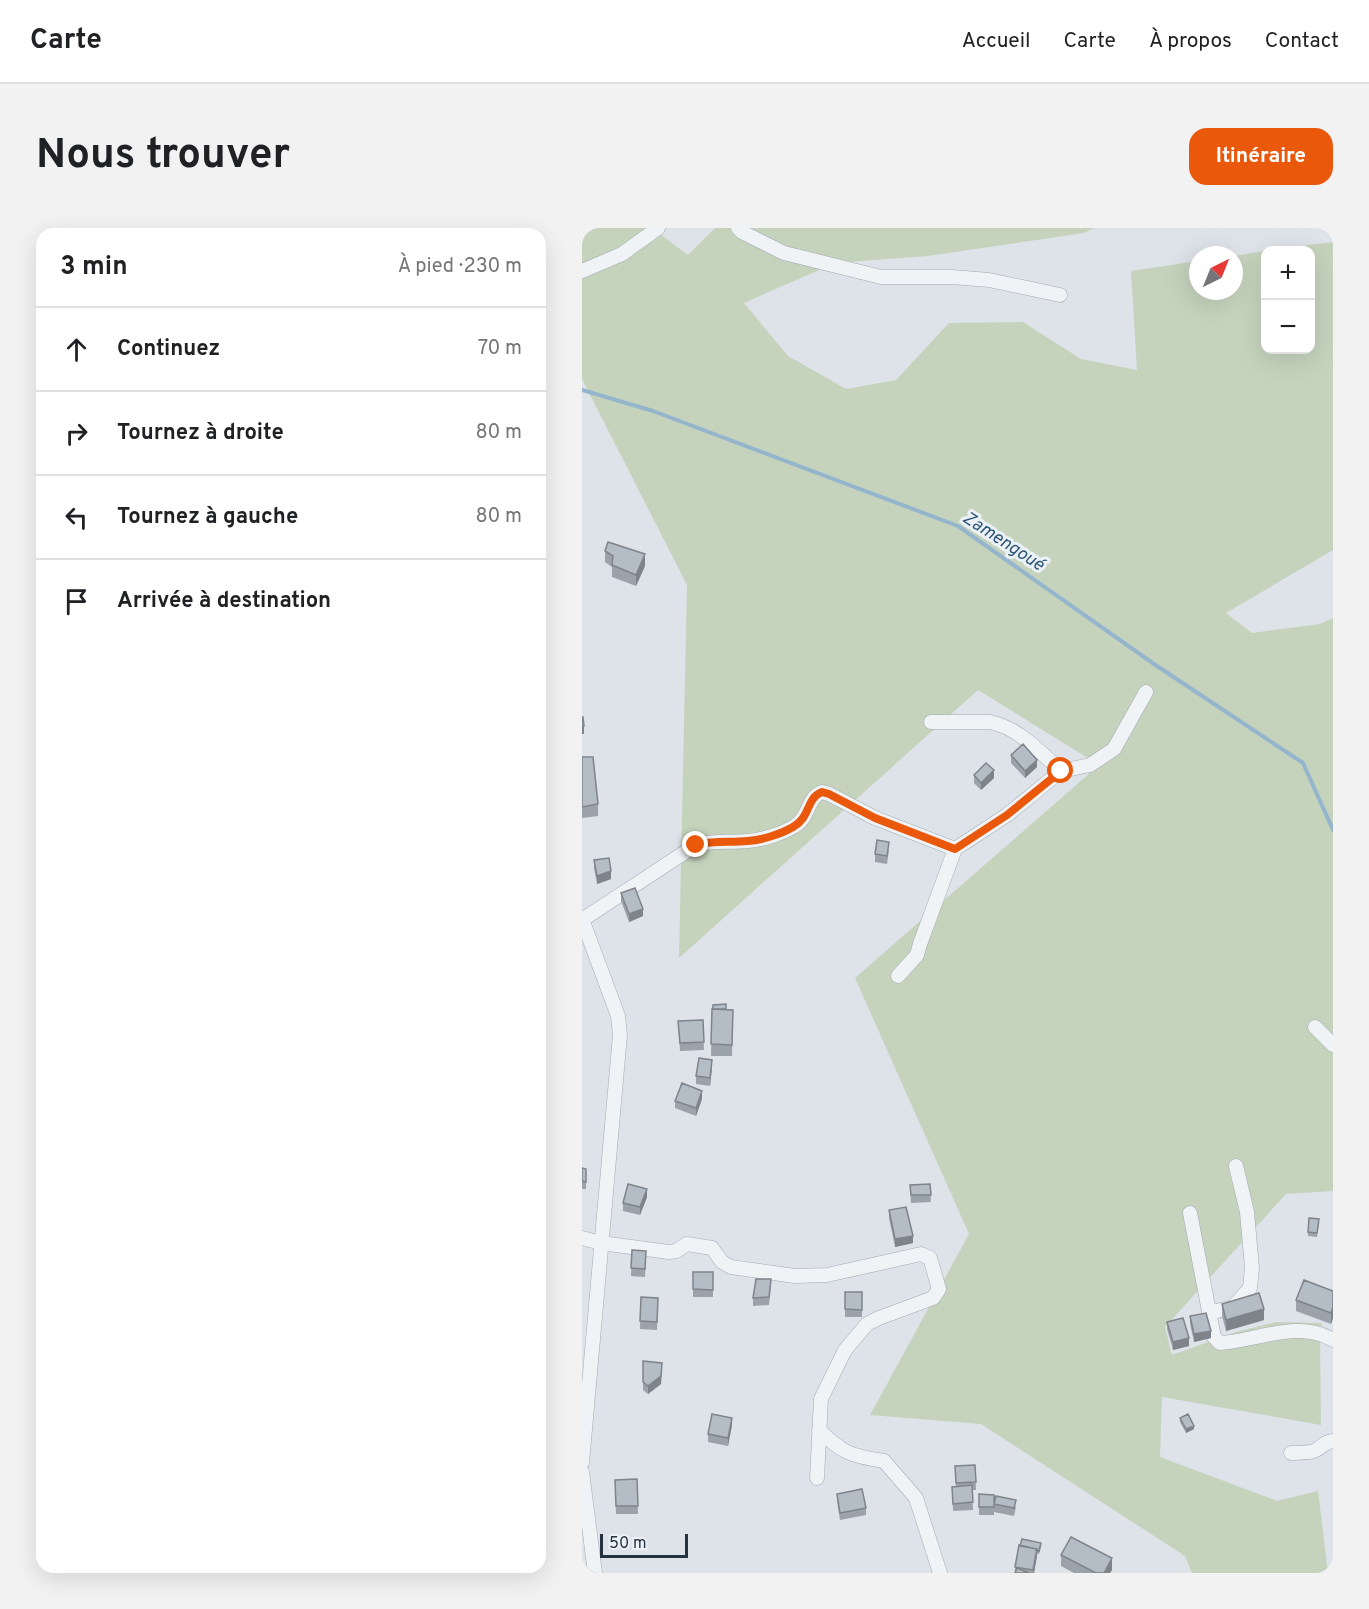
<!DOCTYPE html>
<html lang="fr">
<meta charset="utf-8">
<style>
:root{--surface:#fff;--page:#f2f2f2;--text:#202124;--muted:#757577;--line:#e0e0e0;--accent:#ea580c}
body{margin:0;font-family:Overpass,sans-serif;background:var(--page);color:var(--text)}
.controls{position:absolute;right:18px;top:18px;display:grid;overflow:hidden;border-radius:12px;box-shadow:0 6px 24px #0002}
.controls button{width:54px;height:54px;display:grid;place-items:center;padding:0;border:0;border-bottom:2px solid var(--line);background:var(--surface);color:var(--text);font:30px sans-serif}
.compass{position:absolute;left:607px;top:18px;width:54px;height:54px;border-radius:50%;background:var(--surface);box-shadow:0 6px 24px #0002;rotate:43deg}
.scale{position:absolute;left:18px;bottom:15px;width:88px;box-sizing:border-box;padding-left:6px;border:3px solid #253240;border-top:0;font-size:16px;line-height:21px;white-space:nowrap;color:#253240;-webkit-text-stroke:4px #ecf1f6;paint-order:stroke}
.stop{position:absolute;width:18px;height:18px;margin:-14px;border:4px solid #ea580c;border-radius:50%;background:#fff}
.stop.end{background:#ea580c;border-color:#fff;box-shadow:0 2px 6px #0008}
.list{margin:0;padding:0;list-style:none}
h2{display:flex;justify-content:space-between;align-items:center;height:78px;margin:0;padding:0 24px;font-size:26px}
h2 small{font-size:20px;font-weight:400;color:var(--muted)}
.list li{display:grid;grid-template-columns:39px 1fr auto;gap:18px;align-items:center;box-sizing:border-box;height:84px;padding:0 24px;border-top:2px solid var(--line)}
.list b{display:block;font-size:22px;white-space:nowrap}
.list em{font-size:20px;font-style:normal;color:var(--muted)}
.icon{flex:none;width:33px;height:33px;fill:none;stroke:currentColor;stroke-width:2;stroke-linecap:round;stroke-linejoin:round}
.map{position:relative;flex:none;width:751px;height:1345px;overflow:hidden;border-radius:18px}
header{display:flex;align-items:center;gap:36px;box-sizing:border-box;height:84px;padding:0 30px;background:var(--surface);border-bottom:2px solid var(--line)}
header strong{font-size:28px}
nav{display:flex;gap:33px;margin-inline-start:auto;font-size:21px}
.intro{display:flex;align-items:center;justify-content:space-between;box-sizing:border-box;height:144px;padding:0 36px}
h1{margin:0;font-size:42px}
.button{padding:15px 27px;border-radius:18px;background:var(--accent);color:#fff;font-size:21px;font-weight:700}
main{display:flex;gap:36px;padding:0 36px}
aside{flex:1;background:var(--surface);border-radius:18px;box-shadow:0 6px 24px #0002}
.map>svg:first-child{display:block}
.green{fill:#c5d3bd}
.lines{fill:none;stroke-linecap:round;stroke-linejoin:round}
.stream{stroke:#95b5cc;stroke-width:4}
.minor-casing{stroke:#a2aab2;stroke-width:15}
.minor{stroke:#f0f3f6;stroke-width:14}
.wall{fill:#9ba2a9}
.shaded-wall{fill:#7e848a}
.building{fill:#b4bcc5;stroke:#7e848a;stroke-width:1.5}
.route{stroke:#ea580c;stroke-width:8}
.labels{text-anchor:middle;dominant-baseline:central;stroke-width:6;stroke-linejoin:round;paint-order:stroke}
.water-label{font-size:18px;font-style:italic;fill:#2c5677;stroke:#ecf1f6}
</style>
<header>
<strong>Carte</strong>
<nav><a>Accueil</a><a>Carte</a><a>À propos</a><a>Contact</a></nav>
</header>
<div class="intro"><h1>Nous trouver</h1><a class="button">Itinéraire</a></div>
<main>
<aside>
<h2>3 min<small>À pied · 230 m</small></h2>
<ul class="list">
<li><svg class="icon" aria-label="ahead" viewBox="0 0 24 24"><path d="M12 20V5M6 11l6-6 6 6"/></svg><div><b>Continuez</b></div><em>70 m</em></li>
<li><svg class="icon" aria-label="right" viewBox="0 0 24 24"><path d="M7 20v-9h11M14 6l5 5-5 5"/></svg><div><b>Tournez à droite</b></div><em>80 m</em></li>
<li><svg class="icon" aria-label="left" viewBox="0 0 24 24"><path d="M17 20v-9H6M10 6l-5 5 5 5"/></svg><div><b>Tournez à gauche</b></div><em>80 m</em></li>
<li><svg class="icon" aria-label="arrive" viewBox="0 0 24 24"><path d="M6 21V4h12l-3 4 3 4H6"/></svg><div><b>Arrivée à destination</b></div></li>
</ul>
</aside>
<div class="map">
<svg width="751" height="1345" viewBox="0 0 751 1345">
<rect width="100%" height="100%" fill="#dde3e8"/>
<path class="green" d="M 0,0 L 70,0 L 106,27 L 133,0 L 512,0 L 502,5 L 346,28 L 253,35 L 162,75 L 206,128 L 264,161 L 314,152 L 367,95 L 441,94 L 499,131 L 555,142 L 549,43 L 616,33 L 616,63 L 652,63 L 652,28 L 683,23 L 684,122 L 728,122 L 728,22 L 685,22 L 751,14 L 751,322 L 644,385 L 670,405 L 738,396 L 751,390 L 751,963 L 704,966 L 583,1099 L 590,1127 L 654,1104 L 694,1094 L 740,1095 L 738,1112 L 739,1197 L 580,1169 L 578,1229 L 695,1273 L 736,1263 L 746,1345 L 610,1345 L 603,1328 L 399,1196 L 288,1187 L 387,1006 L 273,750 L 517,537 L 396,462 L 97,730 L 105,357 L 0,151 Z"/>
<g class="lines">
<path class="stream" d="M 0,162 L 71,183 L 376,298 L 572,436 L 721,535 L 751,602"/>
<g class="minor-casing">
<path id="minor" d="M 156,0 L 160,4 L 202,25 L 299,49 L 370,49 L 407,52 L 478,67
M 0,43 L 40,26 L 76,0
M 349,494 L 408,494 C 437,500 458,524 479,543
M 0,691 L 36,788 L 38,807 L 0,1235
M 0,692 L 114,617 C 132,612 148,615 166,613 C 180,612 199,606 211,599 C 229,589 224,570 240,564 L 247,566 L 293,590 L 373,621
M 316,748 L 335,727 L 338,716 L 373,621 L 425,587 L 479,543 L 508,537 L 532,521 L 564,464
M 733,799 L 751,817
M 608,985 L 632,1109 L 638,1115 C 674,1113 717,1091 751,1112
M 0,1010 L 19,1015 L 87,1024 L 94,1023 L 105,1016 L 130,1020 L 140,1034 L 149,1039 L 213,1048 L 245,1047 L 339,1026 L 348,1030 L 357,1061 L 351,1070 L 297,1090 L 285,1096 L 263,1122 L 239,1171 L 235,1250
M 627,1085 L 651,1079 L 668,1060 L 670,1040 L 665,984 L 654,938
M 237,1202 C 260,1225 269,1228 302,1233 L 334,1270 L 358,1345
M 709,1225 C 716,1224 727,1226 734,1222 C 741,1218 742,1214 751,1213
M 0,1244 L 13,1345"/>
</g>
<use href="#minor" class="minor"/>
</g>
<path class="wall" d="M 23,323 L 63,338 L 54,358 L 30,349 L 30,339 L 23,334 Z
M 429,527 L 455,539 L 443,550 L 429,535 Z
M 0,529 L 16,576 L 16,588 L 0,590 Z
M 392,547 L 412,550 L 399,562 L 392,555 Z
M 307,622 L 305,636 L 293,634 L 293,626 Z
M 12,632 L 29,651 L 15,656 L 12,640 Z
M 39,665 L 61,688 L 47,694 L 39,673 Z
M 130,781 L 151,782 L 150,828 L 129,828 Z
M 121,792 L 122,822 L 98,823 L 96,793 Z
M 130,839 L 128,858 L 114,856 L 114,848 Z
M 120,871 L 114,888 L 93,880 L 93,873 Z
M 0,940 L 4,941 L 4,961 L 0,961 Z
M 348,956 L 349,974 L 329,975 L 328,957 Z
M 65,969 L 58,987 L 41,983 L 41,975 Z
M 307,982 L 331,1015 L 313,1019 L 307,990 Z
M 737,995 L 735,1009 L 726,1008 L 726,1004 Z
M 50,1022 L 64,1031 L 63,1049 L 49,1048 Z
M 131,1044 L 131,1069 L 111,1069 L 111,1061 Z
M 189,1059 L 187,1077 L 171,1078 L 171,1070 Z
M 751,1063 L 751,1090 L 749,1096 L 714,1083 L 714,1072 Z
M 263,1064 L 280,1064 L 280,1089 L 263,1089 Z
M 59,1069 L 76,1070 L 75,1102 L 58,1101 Z
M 640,1076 L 682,1092 L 644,1103 L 640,1088 Z
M 608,1088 L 629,1110 L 612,1114 L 608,1096 Z
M 585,1094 L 607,1118 L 591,1122 L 585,1101 Z
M 61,1133 L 80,1142 L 79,1156 L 66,1166 L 61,1162 Z
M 598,1190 L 612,1201 L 604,1205 L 598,1194 Z
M 150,1197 L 146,1218 L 126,1214 L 126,1206 Z
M 393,1237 L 394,1262 L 390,1262 L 391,1282 L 371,1283 L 370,1259 L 374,1258 L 373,1238 Z
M 55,1251 L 56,1286 L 34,1286 L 33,1252 Z
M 255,1266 L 284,1280 L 284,1287 L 258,1292 L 255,1273 Z
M 397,1266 L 412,1267 L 412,1287 L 397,1287 Z
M 412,1276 L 434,1279 L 432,1288 L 412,1284 Z
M 438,1318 L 459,1319 L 457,1326 L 455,1326 L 452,1345 L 433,1345 L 433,1339 Z
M 479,1327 L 530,1342 L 528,1345 L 492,1345 L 479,1338 Z"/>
<path class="shaded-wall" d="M 63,326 L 63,338 L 54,358 L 54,347 Z
M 2,498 L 2,506 L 0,506 L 0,499 Z
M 455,532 L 455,539 L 443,550 L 443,543 Z
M 412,542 L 412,550 L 399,562 L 399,555 Z
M 29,643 L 29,651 L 15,656 L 15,648 Z
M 61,681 L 61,688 L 47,694 L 47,686 Z
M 130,832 L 130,839 L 128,858 L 128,850 Z
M 120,863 L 120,871 L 114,888 L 114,880 Z
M 65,961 L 65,969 L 58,987 L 58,979 Z
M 331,1008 L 331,1015 L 313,1019 L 313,1011 Z
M 751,1079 L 751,1090 L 749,1096 L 749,1085 Z
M 682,1081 L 682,1092 L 644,1103 L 644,1092 Z
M 629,1103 L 629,1110 L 612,1114 L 612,1106 Z
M 607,1110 L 607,1118 L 591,1122 L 591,1114 Z
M 80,1135 L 79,1156 L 66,1166 L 66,1158 Z
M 150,1190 L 150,1197 L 146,1218 L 146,1210 Z
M 612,1198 L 612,1201 L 604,1205 L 604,1201 Z
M 455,1321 L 455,1328 L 452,1345 L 451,1345 Z
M 530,1330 L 530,1342 L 528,1345 L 522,1345 Z"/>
<path class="building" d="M 26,314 L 63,326 L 54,347 L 30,337 L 31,328 L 23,323 Z
M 0,489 L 1,489 L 2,498 L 0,499 Z
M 441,516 L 455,532 L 443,543 L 429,527 Z
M 0,529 L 11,529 L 16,576 L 0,579 Z
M 404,535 L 412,542 L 399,555 L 392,547 Z
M 295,612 L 307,614 L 305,628 L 293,626 Z
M 27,630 L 29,643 L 15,648 L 12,632 Z
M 53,660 L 61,681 L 47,686 L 39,665 Z
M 144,776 L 144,781 L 131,781 L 131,777 Z
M 130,781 L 151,782 L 150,817 L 129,816 Z
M 121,792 L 122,814 L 98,815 L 96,793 Z
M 117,830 L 130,832 L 128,850 L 114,848 Z
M 100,855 L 120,863 L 114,880 L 93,873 Z
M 0,940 L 4,941 L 4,954 L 0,953 Z
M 46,956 L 65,961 L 58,979 L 41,975 Z
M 348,956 L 349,967 L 329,967 L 328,957 Z
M 324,979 L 331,1008 L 313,1011 L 307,982 Z
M 727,990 L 737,991 L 735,1005 L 726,1004 Z
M 50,1022 L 64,1023 L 63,1041 L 49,1040 Z
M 111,1044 L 131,1044 L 131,1062 L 111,1061 Z
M 174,1051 L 189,1051 L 187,1069 L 171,1070 Z
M 722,1052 L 751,1063 L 751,1079 L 749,1085 L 714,1072 Z
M 263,1064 L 280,1064 L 280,1082 L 263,1081 Z
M 677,1065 L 682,1081 L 644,1092 L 640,1076 Z
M 59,1069 L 76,1070 L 75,1094 L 58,1093 Z
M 624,1085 L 629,1103 L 612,1106 L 608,1088 Z
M 601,1090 L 607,1110 L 591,1114 L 585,1094 Z
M 61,1133 L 80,1135 L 79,1148 L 66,1158 L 61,1154 Z
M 130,1186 L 150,1190 L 146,1210 L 126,1206 Z
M 606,1186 L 612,1198 L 604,1201 L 598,1190 Z
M 393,1237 L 394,1254 L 374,1255 L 373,1238 Z
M 55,1251 L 56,1278 L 34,1278 L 33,1252 Z
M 390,1257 L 391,1274 L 371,1276 L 370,1259 Z
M 280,1261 L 284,1280 L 258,1285 L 255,1266 Z
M 397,1266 L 412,1267 L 412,1279 L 397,1279 Z
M 414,1268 L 434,1272 L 432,1280 L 412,1276 Z
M 489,1309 L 530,1330 L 522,1345 L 514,1345 L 479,1327 Z
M 440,1311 L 459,1315 L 457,1323 L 454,1322 L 455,1321 L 438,1318 Z
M 437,1317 L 455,1321 L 451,1342 L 433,1339 Z
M 435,1340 L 447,1345 L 433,1345 Z"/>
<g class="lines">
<path class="route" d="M 114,617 C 132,612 148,615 166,613 C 180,612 199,606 211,599 C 229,589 224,570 240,564 L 247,566 L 293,590 L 373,621 L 425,587 L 479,543"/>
</g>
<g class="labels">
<g class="water-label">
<text transform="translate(421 314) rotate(33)">Zamengoué</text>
</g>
</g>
</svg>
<div class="controls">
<button>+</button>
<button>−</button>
</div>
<svg class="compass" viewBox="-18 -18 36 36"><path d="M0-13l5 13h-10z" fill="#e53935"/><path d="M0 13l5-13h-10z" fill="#757577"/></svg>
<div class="scale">50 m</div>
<div class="stop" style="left:479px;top:543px"></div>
<div class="stop end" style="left:114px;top:617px"></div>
</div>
</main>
